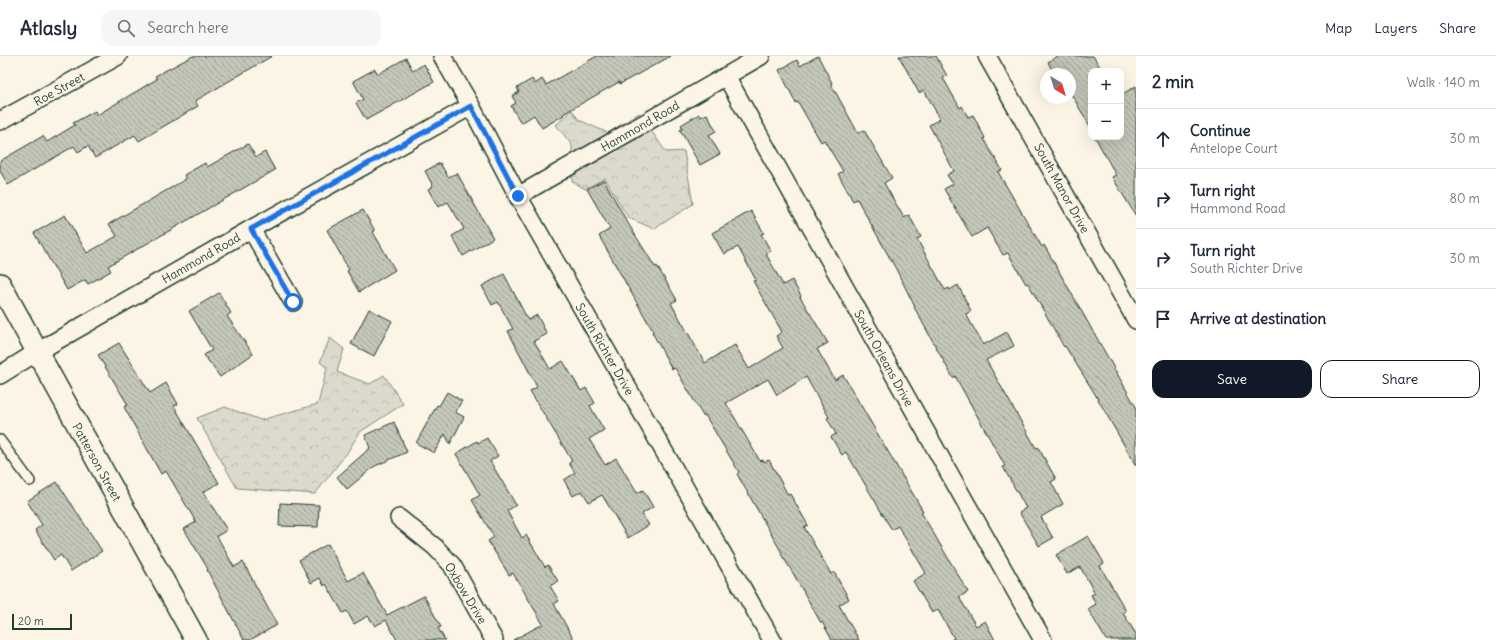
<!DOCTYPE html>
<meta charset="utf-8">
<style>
:root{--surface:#fff;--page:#f6f6f7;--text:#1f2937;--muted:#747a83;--line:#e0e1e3;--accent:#111827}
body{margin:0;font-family:Delius,sans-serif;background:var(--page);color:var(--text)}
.controls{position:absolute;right:12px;top:12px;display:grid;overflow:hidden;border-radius:8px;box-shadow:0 4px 16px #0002}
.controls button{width:36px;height:36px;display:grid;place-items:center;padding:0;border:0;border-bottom:1px solid var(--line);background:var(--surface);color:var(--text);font:20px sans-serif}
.compass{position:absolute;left:1040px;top:12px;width:36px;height:36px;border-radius:50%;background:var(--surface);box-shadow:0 4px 16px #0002;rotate:142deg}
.scale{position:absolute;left:12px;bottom:10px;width:60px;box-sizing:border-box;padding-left:4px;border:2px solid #1f3d34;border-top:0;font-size:11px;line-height:14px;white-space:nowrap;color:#1f3d34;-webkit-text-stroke:3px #fcf5e5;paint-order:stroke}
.stop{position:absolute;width:12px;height:12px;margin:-9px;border:3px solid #1a73e8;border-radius:50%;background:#fff}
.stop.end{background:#1a73e8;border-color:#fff;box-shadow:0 1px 4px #0008}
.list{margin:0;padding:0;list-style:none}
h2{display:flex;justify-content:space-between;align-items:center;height:52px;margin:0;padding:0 16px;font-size:17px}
h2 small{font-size:13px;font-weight:400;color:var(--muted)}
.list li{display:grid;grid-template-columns:26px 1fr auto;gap:12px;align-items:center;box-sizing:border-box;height:60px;padding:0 16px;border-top:1px solid var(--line)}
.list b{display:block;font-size:15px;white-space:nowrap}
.list p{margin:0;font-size:13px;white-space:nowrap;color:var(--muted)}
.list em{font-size:13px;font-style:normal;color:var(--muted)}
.actions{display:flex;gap:8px;padding:12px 16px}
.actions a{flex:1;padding:9px 0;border:1px solid var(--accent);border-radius:12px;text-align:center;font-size:14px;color:var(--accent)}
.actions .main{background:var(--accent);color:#fff}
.icon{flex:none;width:22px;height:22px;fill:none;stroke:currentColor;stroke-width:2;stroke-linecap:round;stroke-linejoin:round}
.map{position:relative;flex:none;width:1136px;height:584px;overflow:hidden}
header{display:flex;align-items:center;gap:24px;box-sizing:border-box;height:56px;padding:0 20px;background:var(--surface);border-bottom:1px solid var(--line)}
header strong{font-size:19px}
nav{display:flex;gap:22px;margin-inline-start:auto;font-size:14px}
.search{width:280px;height:36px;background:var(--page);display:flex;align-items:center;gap:10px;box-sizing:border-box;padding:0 14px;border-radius:12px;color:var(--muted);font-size:15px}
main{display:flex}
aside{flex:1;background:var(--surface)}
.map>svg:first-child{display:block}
.forest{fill:url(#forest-crowns);stroke:#7e8c80}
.building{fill:url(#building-back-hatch);stroke:#1f3d34}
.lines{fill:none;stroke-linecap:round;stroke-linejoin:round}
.service-casing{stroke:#1f3d34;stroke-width:12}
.minor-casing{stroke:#1f3d34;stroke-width:20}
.tertiary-casing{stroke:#1f3d34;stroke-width:24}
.service{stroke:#fcf5e5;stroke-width:9}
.minor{stroke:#fcf5e5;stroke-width:17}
.tertiary{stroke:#fcf5e5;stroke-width:21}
.route{stroke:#1a73e8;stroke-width:5}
.labels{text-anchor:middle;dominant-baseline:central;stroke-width:4;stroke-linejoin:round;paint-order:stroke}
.street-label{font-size:12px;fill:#1f3d34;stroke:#fcf5e5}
</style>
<header>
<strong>Atlasly</strong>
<div class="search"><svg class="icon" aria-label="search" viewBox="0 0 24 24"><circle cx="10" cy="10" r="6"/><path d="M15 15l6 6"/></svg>Search here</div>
<nav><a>Map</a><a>Layers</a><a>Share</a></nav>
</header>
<main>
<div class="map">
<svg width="1136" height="584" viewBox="0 0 1136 584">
<defs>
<pattern id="forest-crowns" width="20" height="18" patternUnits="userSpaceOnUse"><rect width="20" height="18" fill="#dcdacc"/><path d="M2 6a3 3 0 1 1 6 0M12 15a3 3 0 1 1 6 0" fill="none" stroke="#bcbcb0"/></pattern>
<pattern id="building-back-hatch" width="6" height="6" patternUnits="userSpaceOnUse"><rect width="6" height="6" fill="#c5c7b9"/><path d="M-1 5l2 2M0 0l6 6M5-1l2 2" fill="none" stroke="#9fa397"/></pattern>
</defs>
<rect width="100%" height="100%" fill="#fcf5e5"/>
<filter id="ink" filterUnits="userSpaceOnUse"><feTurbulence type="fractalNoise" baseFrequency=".025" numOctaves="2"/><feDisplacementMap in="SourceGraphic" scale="8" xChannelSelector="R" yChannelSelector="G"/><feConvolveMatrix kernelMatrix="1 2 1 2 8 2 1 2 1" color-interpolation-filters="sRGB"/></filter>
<g filter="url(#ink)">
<path class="forest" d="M 572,54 L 579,64 L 608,77 L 639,57 L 666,96 L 684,95 L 693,148 L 654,173 L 629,162 L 622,152 L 605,122 L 585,133 L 572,125 L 572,89 L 556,69 Z
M 330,282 L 344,293 L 337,316 L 370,328 L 384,319 L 403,348 L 360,376 L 347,397 L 315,438 L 237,432 L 197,362 L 225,351 L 261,364 L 318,348 L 327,312 L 320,306 Z"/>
<path class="building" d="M 193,0 L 272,0 L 195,45 L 198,50 L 139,85 L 135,79 L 95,102 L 88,90 L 78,96 L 74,90 L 8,129 L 0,115 L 0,105 L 43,80 L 47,86 L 75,69 L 73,67 L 95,55 L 97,59 L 157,23 L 155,20 Z
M 597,0 L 671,0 L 620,28 L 619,26 L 563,58 L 564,59 L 542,72 L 534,59 L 521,67 L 511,50 L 516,47 L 512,40 L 519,36 L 517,32 L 532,23 L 535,28 L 542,23 L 546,29 Z
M 818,0 L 832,27 L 831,28 L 858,77 L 864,74 L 892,122 L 884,127 L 904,162 L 909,159 L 921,181 L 917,183 L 945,234 L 949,232 L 950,234 L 958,229 L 971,255 L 966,258 L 983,289 L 1007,276 L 1014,290 L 986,304 L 1036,392 L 1038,391 L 1056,423 L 1051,426 L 1063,448 L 1041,461 L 1053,482 L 1039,490 L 1019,456 L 1026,452 L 1003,411 L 1005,410 L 955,320 L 953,322 L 914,251 L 915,251 L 896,213 L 857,143 L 853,145 L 838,118 L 843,115 L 824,84 L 821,86 L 798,46 L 796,47 L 779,14 L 797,4 L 800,10 Z
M 899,0 L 936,0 L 947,20 L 943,22 L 960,52 L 962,50 L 968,61 L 973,59 L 985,82 L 984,83 L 1002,114 L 998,116 L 1042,191 L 1044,189 L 1136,351 L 1136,410 L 1095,338 L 1065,290 L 1064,291 L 1028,227 L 1026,228 L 1008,197 L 1003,199 L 987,172 L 972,181 L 944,133 L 953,128 L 947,119 L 954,115 L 929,69 L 940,63 L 924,34 L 919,37 Z
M 1058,0 L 1093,0 L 1100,11 L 1091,15 L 1091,72 L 1070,36 L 1070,18 L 1054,18 L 1048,6 Z
M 406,2 L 413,15 L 424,8 L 434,26 L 366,64 L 356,47 L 363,43 L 353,25 L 375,13 L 378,18 Z
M 1136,30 L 1136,160 L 1112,121 L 1116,119 L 1095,81 L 1121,81 L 1121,39 Z
M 699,58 L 700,61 L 707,58 L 716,75 L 709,79 L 720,98 L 700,109 L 680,74 L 683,72 L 681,69 Z
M 248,88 L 256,101 L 265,96 L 275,114 L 108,210 L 111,215 L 88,228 L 85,224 L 67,234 L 34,177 L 65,159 L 87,197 L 117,180 L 109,168 L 186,123 L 184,119 L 205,107 L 207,111 Z
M 440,107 L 448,121 L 457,117 L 493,182 L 463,200 L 452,180 L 464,173 L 448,146 L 438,151 L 428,133 L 433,130 L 425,115 Z
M 604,124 L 626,164 L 655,211 L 657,210 L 677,244 L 671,247 L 705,307 L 735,289 L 749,313 L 783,292 L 776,280 L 782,276 L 753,225 L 756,224 L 738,191 L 724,198 L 712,177 L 751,155 L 764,177 L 761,178 L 771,195 L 766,198 L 783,229 L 792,224 L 801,240 L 800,241 L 828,287 L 817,293 L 835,324 L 843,319 L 923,455 L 921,456 L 968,536 L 959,541 L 976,570 L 985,565 L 995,584 L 951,584 L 954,582 L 938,554 L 932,557 L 913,525 L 926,517 L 898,470 L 892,474 L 846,396 L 842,399 L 831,381 L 836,378 L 827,362 L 829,361 L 806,321 L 777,339 L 768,323 L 726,347 L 760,405 L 763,404 L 764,406 L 769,404 L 788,439 L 790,438 L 808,469 L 804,471 L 831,518 L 834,516 L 849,543 L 839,549 L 859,584 L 832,584 L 822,566 L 821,567 L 793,517 L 781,498 L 782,497 L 737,418 L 739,416 L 705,359 L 703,360 L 675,312 L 672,313 L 652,276 L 653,275 L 599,180 L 610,173 L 587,133 Z
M 363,154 L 375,175 L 373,176 L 395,214 L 359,236 L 347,215 L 349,214 L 327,174 Z
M 504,218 L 528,264 L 537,259 L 547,278 L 534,285 L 550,313 L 563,305 L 581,335 L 586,332 L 595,347 L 590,350 L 604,374 L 589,383 L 605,409 L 616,402 L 637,437 L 643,434 L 653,451 L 642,458 L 649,469 L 628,482 L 602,439 L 589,446 L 582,435 L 573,440 L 564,424 L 575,417 L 569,407 L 572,405 L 530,335 L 537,331 L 508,275 L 513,273 L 498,246 L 492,249 L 482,230 Z
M 219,237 L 231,257 L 227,260 L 253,298 L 220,321 L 204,299 L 212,294 L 189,255 Z
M 369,253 L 392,265 L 374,300 L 351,288 Z
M 119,287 L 150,337 L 166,327 L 178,348 L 174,350 L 219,427 L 203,436 L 227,474 L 217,480 L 234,511 L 243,506 L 277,569 L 250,584 L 244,584 L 207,514 L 208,513 L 184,473 L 196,466 L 166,415 L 161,418 L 124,351 L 128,349 L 98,299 Z
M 447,336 L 462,345 L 455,356 L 464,361 L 450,388 L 445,378 L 434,397 L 416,387 L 437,349 L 439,350 Z
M 394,366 L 407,396 L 375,410 L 347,433 L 337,421 L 370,392 L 365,379 Z
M 487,382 L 498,400 L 490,405 L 516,449 L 507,455 L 522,482 L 526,479 L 545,511 L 548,509 L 558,525 L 550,530 L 559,545 L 554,548 L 574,584 L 513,584 L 543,568 L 513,517 L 509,519 L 488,485 L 494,481 L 472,444 L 480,439 L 456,398 L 477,385 L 478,387 Z
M 57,426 L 102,495 L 71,515 L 61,499 L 54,504 L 35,474 L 42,469 L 27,445 Z
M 280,447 L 319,449 L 318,471 L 279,470 Z
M 1088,480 L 1104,507 L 1100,510 L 1126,555 L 1123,557 L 1136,578 L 1136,584 L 1106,584 L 1088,553 L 1096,548 L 1091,539 L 1095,537 L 1080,511 L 1067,518 L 1056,499 Z
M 328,488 L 348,525 L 363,517 L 387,559 L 424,540 L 441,571 L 438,572 L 445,584 L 397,584 L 386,564 L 375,570 L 368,560 L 354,568 L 347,555 L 343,557 L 326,528 L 324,530 L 320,522 L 311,527 L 299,504 Z"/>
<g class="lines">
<g class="service-casing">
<path id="service" d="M 0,384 L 30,425"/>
</g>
<g class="minor-casing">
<path id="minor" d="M 442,0 L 471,50 L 518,140 L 772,584
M 987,0 L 1136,264
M 726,20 L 1043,584
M 0,65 L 118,0
M 518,140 L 761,0
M 251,173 L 293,246
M 0,319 L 37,296 L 251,173 L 471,50
M 399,462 L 435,491 L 452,509 L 494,584"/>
</g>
<g class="tertiary-casing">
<path id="tertiary" d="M 0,228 L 196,584"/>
</g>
<use href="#service" class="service"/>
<use href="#minor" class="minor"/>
<use href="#tertiary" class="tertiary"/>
</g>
</g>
<g class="lines" filter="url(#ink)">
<path class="route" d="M 293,246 L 251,173 L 471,50 L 518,140"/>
</g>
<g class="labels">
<g class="street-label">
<text transform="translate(59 33) rotate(-29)">Roe Street</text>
<text transform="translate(640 70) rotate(-30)">Hammond Road</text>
<text transform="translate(1062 132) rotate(61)">South Manor Drive</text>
<text transform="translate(201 202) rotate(-30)">Hammond Road</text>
<text transform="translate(605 293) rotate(60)">South Richter Drive</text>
<text transform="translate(884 302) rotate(61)">South Orleans Drive</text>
<text transform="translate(97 406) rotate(61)">Patterson Street</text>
<text transform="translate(466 537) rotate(59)">Oxbow Drive</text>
</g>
</g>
</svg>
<div class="controls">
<button>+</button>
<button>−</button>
</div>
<svg class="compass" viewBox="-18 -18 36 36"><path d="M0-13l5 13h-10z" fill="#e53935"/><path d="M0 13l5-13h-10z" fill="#747a83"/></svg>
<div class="scale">20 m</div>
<div class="stop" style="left:293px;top:246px"></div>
<div class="stop end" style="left:518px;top:140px"></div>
</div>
<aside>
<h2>2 min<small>Walk · 140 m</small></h2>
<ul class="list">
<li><svg class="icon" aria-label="ahead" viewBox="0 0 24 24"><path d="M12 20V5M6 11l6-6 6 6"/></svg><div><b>Continue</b><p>Antelope Court</p></div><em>30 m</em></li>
<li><svg class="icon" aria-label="right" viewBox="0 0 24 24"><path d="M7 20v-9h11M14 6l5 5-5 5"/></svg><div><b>Turn right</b><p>Hammond Road</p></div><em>80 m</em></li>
<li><svg class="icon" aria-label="right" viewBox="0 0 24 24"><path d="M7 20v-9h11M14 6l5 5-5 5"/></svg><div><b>Turn right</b><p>South Richter Drive</p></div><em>30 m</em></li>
<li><svg class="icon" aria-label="arrive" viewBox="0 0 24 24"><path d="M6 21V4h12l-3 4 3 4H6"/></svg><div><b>Arrive at destination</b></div></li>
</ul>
<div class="actions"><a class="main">Save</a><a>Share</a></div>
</aside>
</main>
